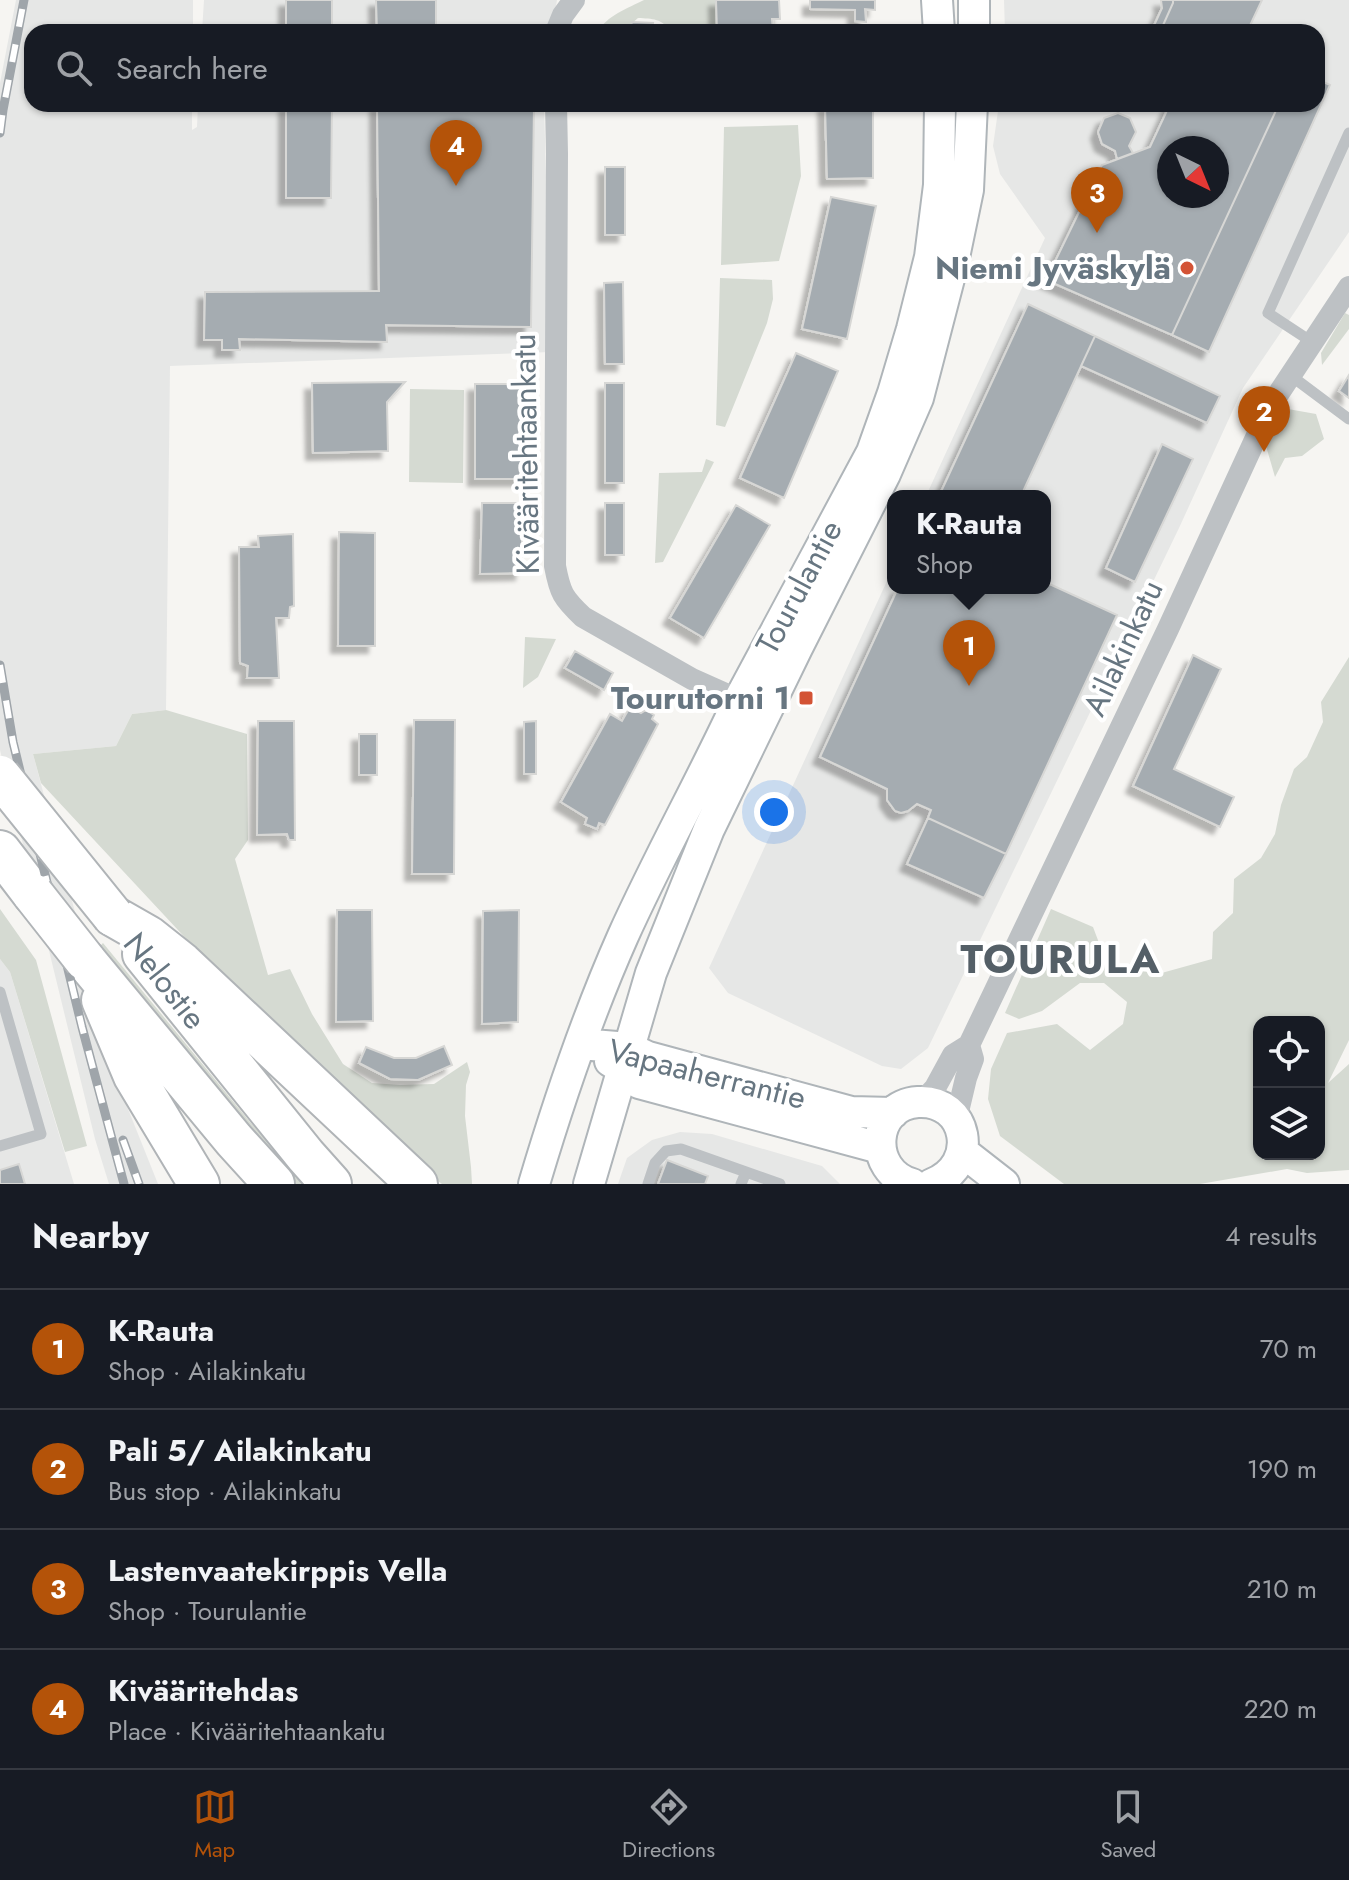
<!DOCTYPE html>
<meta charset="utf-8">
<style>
:root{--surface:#171b24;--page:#242831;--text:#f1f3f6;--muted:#9ea1a6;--line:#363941;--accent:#b45309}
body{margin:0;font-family:Jost,sans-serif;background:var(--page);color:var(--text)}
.controls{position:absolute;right:24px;bottom:24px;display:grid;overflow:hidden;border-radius:16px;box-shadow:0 2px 6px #0004}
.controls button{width:72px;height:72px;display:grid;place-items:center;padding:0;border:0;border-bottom:2px solid var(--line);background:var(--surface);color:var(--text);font:40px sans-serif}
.compass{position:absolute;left:1157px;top:136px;width:72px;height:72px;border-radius:50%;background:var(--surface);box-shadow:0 2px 6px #0004;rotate:137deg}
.you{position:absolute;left:774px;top:812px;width:28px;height:28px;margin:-20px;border:6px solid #fff;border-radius:50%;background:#1a73e8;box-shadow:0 0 0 12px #1a73e833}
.badge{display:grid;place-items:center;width:52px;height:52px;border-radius:50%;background:var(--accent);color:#fff;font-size:26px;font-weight:700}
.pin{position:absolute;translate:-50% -66px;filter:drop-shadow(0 2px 4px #0008)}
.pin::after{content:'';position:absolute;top:42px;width:28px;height:24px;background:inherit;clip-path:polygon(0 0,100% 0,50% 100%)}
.popup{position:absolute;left:887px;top:490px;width:164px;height:104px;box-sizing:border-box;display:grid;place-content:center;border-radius:16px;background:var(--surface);filter:drop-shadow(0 2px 6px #0005);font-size:26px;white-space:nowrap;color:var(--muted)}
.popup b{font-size:30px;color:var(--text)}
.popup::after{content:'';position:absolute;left:50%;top:100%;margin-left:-16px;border:16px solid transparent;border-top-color:var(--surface)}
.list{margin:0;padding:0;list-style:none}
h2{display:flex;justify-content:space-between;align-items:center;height:104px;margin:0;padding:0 32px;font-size:34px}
h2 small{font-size:26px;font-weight:400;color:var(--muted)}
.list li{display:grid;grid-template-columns:52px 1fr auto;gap:24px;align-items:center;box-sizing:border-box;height:120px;padding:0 32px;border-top:2px solid var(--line)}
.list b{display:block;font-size:30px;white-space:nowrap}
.list p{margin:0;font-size:26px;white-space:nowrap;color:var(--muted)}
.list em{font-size:26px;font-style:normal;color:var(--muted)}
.icon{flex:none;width:44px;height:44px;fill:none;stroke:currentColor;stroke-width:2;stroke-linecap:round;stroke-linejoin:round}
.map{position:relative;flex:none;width:1349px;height:1184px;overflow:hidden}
.search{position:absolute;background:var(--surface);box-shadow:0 2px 6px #0004;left:24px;right:24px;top:24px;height:88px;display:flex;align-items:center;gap:20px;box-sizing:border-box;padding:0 28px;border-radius:24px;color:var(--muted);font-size:30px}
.sheet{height:584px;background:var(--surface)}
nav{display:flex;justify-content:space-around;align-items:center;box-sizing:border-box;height:112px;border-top:2px solid var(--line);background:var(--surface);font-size:22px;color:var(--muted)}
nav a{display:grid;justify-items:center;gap:4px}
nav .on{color:var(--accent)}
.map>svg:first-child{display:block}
.built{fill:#e6e7e6;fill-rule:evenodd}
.green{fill:#d5dad2;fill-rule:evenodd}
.building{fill:#a5acb1;stroke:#d7d7d5;stroke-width:2;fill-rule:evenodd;filter:url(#shadow)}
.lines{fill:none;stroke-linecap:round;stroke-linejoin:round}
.secondary-casing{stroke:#afb5b9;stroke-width:34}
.highway-casing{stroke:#b0b4b7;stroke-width:44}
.lane{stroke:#bdc1c4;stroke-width:11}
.street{stroke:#bdc1c4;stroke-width:22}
.secondary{stroke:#fff;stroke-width:30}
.highway{stroke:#fff;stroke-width:40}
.rail-casing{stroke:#9fa5aa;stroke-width:9}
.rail{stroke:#fff;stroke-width:6;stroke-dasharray:18;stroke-linecap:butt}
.highway-bridge-casing{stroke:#b0b4b7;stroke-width:44;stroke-linecap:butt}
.highway-bridge{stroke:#fff;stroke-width:40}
.poi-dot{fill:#d35335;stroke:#fff;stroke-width:3}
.labels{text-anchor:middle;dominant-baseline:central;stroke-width:8;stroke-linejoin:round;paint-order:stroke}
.poi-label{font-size:32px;font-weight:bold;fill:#677681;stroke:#fff;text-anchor:end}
.street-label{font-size:32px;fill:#677681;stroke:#fff}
.district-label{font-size:40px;font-weight:bold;letter-spacing:2px;fill:#545f67;stroke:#fff}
</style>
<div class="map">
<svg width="1349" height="1184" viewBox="0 0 1349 1184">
<defs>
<filter id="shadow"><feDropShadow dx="-7" dy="7" stdDeviation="2" flood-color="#0004"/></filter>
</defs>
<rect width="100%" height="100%" fill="#f6f5f2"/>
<path class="built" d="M 16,0 L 193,0 L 193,32 L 32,32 L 32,104 L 192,104 L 192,130 L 197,127 L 198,104 L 544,104 L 551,352 L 170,366 L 166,710 L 132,714 L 116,746 L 33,754 L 126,1104 L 158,1184 L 109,1184 L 95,1139 L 0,750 L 0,83 Z
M 204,0 L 557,0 L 556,6 L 545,32 L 202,32 Z
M 1004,0 L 1349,0 L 1349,232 L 1243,388 L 1179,528 L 928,1048 L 901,1069 L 882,1066 L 728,993 L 709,968 L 893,568 L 893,588 L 1045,588 L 1045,496 L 926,496 L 1045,238 L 1000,174 L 993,146 L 999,104 L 1317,104 L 1317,32 L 1005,32 ZM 1169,148 L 1217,148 L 1217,196 L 1169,196 Z
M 0,959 L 10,972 L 74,1184 L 0,1184 Z
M 680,1132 L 712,1134 L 822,1166 L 840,1184 L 618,1184 L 627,1158 L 652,1140 Z"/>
<path class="green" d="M 644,0 L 718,0 L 718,32 L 670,32 C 663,18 652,19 638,18 L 622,32 L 598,32 C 606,16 628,8 644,0 Z
M 592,104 L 691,104 L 691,110 L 592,110 Z
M 798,125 L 801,176 L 779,261 L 721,265 L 724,127 Z
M 720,278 L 772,280 L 773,299 L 767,323 L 725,427 L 716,425 Z
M 1345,313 L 1349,315 L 1349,329 L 1322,365 L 1321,353 Z
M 410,389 L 464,390 L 463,483 L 409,482 Z
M 1288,409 L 1316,414 L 1324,439 L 1302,456 L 1285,458 L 1275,477 L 1266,446 Z
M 706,459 L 714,462 L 663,562 L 655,563 L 659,473 L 702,472 Z
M 525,637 L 556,639 L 538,677 L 523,688 Z
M 1349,657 L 1349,1040 L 1328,1083 L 1349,1064 L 1349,1170 L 1307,1173 L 1287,1169 L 1200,1184 L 1064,1184 L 1000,1136 L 988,1099 L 991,1069 L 1007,1033 L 1057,1024 L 1090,1050 L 1123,1024 L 1127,1002 L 1104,983 L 1080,983 L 1042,1011 L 1019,1019 L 1005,1013 L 1051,909 L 1093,927 L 1107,964 L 1158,974 L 1212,959 L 1213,932 L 1233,913 L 1234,879 L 1261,858 L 1275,834 L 1281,805 L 1294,769 L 1307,757 L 1323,722 L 1321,702 ZM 1259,1022 L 1319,1022 L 1319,1154 L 1259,1154 Z
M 166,710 L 247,734 L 248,840 L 235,859 L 268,975 L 290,969 L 312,1014 L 343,1064 L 372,1083 L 400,1085 L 434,1084 L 467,1062 L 470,1072 L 466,1085 L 465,1116 L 471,1167 L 472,1184 L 442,1184 L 438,1181 L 259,1017 L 41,783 L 33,754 L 116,746 L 132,714 Z
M 0,909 L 36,960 L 87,1146 L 65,1152 L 10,972 L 0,959 Z
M 103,943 L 250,1122 L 306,1184 L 294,1184 L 244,1129 L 97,949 Z"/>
<path class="building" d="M 286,0 L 332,0 L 332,32 L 286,32 Z
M 376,0 L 436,0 L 436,32 L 377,32 Z
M 716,0 L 779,0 L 780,19 L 772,19 L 773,32 L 717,32 Z
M 810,0 L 875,0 L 875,10 L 865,9 L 866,22 L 855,21 L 855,10 L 810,9 Z
M 1161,0 L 1173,0 L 1173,3 L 1160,32 L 1151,32 L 1162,8 Z
M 1173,0 L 1262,0 L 1247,32 L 1160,32 L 1173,3 Z
M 632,22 L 653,23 L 652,29 L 663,29 L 663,32 L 621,32 L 621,29 L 630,29 Z
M 1317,79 L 1330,85 L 1209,352 L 1172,335 L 1279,104 L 1317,104 Z
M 286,104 L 332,104 L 331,198 L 286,198 Z
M 377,104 L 534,104 L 531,327 L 386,325 L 387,342 L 239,339 L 240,350 L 222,350 L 222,340 L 204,340 L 205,292 L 379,291 Z
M 825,104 L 873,104 L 873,178 L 827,179 Z
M 1170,104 L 1279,104 L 1172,335 L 1046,280 L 1102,165 L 1150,147 ZM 1169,148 L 1217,148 L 1217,196 L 1169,196 Z
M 1118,113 L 1130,118 L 1136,132 L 1129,146 L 1133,153 L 1117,159 L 1115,151 L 1102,144 L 1098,132 L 1104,118 Z
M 605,167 L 625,167 L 625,235 L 605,235 Z
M 831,197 L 876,206 L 847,339 L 802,329 Z
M 623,282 L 624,364 L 605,364 L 604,283 Z
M 1028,304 L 1095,336 L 1021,496 L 939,496 Z
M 1095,336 L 1220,396 L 1207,423 L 1081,366 Z
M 796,353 L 838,371 L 784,498 L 740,478 Z
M 1349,375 L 1349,398 L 1339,391 Z
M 405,382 L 387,402 L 388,451 L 313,453 L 312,383 Z
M 605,383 L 624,383 L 624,483 L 605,483 Z
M 475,384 L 526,384 L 526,479 L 475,479 Z
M 1162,444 L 1193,459 L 1135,582 L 1106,568 Z
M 482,503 L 522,503 L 522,573 L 480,574 Z
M 605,503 L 624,503 L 624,555 L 605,555 Z
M 736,505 L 770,525 L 704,638 L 670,618 Z
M 339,532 L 375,533 L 375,646 L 338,646 Z
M 293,534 L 294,606 L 290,607 L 289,618 L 276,618 L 279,678 L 247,678 L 248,666 L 240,663 L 239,547 L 259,547 L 258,536 Z
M 1045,582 L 1117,615 L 1006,854 L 928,818 L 931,810 L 917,804 L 908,811 L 901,813 L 895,811 L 887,800 L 887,789 L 820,757 L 898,588 L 1045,588 Z
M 575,651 L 613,673 L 604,690 L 565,668 Z
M 1193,655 L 1221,669 L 1174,769 L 1234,797 L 1220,827 L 1133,786 Z
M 630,707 L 641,713 L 646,710 L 654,715 L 652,719 L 658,724 L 605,825 L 599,823 L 597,829 L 585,824 L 587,818 L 561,802 L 610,714 L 622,721 Z
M 414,720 L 455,720 L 454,874 L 412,874 Z
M 258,721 L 294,721 L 295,840 L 289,840 L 287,834 L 257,835 Z
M 536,721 L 536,774 L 524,774 L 524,722 Z
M 359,734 L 377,734 L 377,775 L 359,775 Z
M 928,818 L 1006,854 L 984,898 L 907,864 Z
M 337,910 L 372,910 L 373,1021 L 336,1022 Z
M 519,910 L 518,1022 L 482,1024 L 483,911 Z
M 444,1046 L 452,1065 L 418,1080 L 390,1079 L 359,1063 L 366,1047 L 394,1058 L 416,1058 Z
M 667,1160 L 708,1176 L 705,1184 L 658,1184 Z
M 19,1164 L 25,1184 L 0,1184 L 0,1170 Z"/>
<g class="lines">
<g class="secondary-casing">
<path id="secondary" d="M 937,0 L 939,32
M 974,0 L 974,32
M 580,1044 L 629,1048 L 648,1057 L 851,1112 L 893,1113
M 610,1061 L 623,1069 L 639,1083 L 880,1148
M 963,1152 L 1004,1184
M 534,1184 C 559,1100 587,1017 623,936 C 659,856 702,780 739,700 L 872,452 L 893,393 L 912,329 L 930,257 L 939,185 L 940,104
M 589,1184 L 651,973 L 709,829 L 797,648 L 885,474 L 918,398 L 952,267 L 968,190 L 972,104
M 912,1184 C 867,1171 871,1105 918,1102 C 968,1099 981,1165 932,1184"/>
</g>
<g class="highway-casing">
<path id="highway" d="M 0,851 L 33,894
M 113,916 L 148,936 L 182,963 L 417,1184
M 143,954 L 306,1156 L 331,1184
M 85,960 L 234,1140 L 274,1184
M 102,1000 L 134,1076 L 199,1184"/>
</g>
<path class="lane" d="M 1312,342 L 1268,313 L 1349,133
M 1290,375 L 1349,419
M 0,992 L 41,1134 L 0,1146
M 648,1184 L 655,1163 L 666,1151 L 681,1149 L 780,1184
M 741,1184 L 746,1172"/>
<path class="street" d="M 556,32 L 563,15 L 574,0
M 556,104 L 557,154 L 555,566 C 560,593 563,598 583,617 L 692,679 L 739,700
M 922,1102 L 935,1088 L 953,1055 L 969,1045 L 1168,629 L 1271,405 L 1349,287
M 956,1120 L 966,1078 L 973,1059 L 969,1045"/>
<use href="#secondary" class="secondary"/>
<use href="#highway" class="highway"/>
<g class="rail-casing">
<path id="rail" d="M 0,133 L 3,110 L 24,0
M 0,665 L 13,742 L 82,1027 L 124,1184
M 123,1140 L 139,1184"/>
</g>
<use href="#rail" class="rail"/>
<g class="highway-bridge-casing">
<path id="highway-bridge" d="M 0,776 L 113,916
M 33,894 L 85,960"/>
</g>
<use href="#highway-bridge" class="highway-bridge"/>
</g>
<g class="poi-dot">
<circle cx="1187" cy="268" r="8"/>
<rect x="798" y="690" width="16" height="16" rx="4"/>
</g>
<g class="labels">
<g class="poi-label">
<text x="1171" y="268">Niemi Jyväskylä</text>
<text x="790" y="698">Tourutorni 1</text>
</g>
<g class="street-label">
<text transform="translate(526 454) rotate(-91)">Kivääritehtaankatu</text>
<text transform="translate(799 587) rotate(-62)">Tourulantie</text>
<text transform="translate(1123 648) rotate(-65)">Ailakinkatu</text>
<text transform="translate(165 981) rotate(52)">Nelostie</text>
<text transform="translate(707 1074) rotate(14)">Vapaaherrantie</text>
</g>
<g class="district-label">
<text x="1061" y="959">TOURULA</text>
</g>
</g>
</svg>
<div class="controls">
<button><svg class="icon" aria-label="locate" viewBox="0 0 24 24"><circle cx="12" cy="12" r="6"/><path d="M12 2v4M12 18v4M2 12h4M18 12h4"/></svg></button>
<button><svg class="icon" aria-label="layers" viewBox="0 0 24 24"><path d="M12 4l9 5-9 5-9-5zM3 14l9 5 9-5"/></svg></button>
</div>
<svg class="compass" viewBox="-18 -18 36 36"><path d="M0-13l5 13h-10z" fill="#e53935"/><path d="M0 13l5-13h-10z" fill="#9ea1a6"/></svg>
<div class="you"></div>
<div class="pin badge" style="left:969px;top:686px">1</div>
<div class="popup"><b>K-Rauta</b>Shop</div>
<div class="pin badge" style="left:1264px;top:452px">2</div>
<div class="pin badge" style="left:1097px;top:233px">3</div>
<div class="pin badge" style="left:456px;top:186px">4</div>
<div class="search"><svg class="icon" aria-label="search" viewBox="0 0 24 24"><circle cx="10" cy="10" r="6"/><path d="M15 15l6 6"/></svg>Search here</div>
</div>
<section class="sheet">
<h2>Nearby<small>4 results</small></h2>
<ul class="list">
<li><span class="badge">1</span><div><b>K-Rauta</b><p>Shop · Ailakinkatu</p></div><em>70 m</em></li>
<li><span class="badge">2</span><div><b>Pali 5/ Ailakinkatu</b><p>Bus stop · Ailakinkatu</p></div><em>190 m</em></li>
<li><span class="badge">3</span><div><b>Lastenvaatekirppis Vella</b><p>Shop · Tourulantie</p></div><em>210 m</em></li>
<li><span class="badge">4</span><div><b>Kivääritehdas</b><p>Place · Kivääritehtaankatu</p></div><em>220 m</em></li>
</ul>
</section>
<nav>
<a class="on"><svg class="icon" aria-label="map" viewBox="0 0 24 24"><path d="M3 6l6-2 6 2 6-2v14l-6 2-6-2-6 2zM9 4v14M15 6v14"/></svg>Map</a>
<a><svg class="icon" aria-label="directions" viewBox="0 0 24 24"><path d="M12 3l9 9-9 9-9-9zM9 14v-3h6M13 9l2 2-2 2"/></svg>Directions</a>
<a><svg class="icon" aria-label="saved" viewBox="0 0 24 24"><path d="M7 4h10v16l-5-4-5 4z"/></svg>Saved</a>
</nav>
